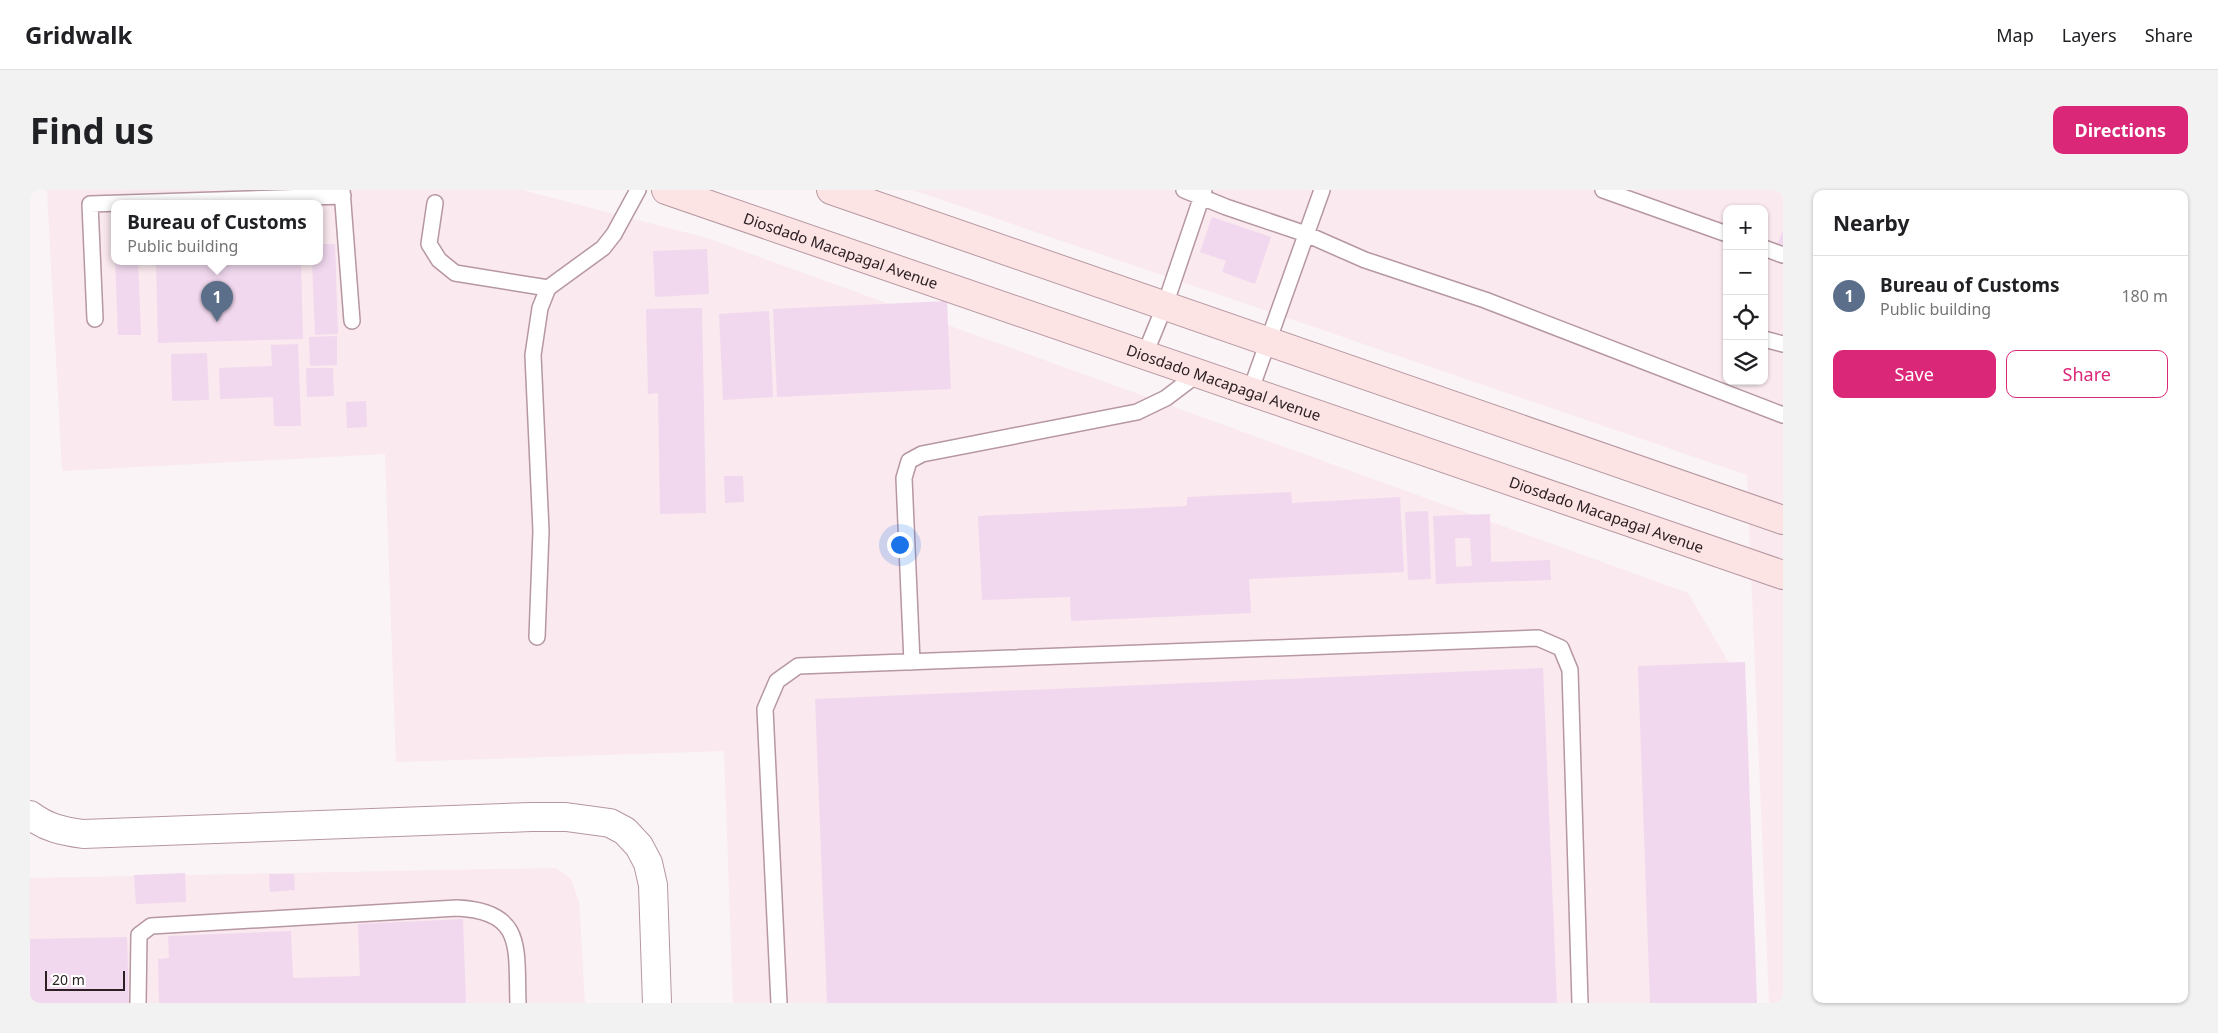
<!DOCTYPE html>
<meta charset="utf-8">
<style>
:root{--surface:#fff;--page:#f2f2f2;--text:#202124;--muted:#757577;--line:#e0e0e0;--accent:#db2777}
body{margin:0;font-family:"Noto Sans",sans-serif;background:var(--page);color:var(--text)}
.controls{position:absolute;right:15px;top:15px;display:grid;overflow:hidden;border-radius:10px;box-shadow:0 1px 4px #0004}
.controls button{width:45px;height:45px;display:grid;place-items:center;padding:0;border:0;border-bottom:1px solid var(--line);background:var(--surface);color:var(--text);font:25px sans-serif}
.scale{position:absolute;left:15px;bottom:12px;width:80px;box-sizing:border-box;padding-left:5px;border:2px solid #2c2024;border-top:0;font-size:14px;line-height:18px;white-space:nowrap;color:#2c2024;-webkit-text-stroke:4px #fff;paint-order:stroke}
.you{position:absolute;left:869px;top:354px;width:18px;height:18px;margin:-12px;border:4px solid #fff;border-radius:50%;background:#1a73e8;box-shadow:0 0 0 8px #1a73e833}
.badge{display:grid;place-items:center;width:32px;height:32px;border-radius:50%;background:var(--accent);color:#fff;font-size:16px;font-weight:700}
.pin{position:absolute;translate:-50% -41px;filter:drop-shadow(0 1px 2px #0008)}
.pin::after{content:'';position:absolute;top:26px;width:18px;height:15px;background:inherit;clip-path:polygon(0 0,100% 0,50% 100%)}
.popup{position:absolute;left:81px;top:10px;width:212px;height:65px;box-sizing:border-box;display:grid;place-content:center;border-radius:10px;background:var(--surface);filter:drop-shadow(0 1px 4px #0005);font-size:16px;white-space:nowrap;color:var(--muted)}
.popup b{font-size:19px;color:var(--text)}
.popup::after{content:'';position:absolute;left:50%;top:100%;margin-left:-10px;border:10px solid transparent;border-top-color:var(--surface)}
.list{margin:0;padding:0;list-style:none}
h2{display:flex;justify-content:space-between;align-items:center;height:65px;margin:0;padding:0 20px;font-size:21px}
h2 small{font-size:16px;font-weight:400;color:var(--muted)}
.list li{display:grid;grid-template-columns:32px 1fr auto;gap:15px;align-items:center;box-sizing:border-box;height:80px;padding:0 20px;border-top:1px solid var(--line)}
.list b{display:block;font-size:19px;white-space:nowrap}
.list p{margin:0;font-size:16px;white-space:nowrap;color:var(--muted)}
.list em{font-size:16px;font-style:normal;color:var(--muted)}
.actions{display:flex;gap:10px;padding:15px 20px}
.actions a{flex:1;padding:11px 0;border:1px solid var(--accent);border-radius:10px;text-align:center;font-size:18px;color:var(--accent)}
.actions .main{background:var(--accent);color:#fff}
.icon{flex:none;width:28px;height:28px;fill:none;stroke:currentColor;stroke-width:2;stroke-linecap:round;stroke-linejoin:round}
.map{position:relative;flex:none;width:1753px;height:813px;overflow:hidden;border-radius:10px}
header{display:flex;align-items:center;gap:30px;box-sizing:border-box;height:70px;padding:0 25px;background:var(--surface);border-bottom:1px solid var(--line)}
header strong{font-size:24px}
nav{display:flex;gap:28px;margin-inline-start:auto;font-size:18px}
.intro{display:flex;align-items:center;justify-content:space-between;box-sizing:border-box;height:120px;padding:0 30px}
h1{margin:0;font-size:35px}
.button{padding:12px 22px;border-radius:10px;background:var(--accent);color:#fff;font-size:18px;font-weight:700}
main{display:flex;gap:30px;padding:0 30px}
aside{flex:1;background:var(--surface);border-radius:10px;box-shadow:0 1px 4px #0004}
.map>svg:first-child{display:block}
.built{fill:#fae9ee;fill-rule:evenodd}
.building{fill:#f1d8ee;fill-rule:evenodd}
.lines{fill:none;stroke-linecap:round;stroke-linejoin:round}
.service-casing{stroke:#b697a2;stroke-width:18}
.minor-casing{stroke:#b697a2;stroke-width:30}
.secondary-casing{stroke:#b697a2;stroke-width:30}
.service{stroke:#fff;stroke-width:15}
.minor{stroke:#fff;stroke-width:28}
.secondary{stroke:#fce4e4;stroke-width:28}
.labels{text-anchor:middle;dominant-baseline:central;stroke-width:5;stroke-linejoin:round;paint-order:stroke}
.street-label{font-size:15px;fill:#2c2024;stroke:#fff}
</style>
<header>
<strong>Gridwalk</strong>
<nav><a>Map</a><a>Layers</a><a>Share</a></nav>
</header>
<div class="intro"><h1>Find us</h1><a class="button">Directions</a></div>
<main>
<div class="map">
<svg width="1753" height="813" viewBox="0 0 1753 813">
<rect width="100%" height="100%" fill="#faf4f6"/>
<path class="built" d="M 17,0 L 492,0 L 677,48 L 1658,403 L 1702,478 L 1714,813 L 703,813 L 694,561 L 366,572 L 355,264 L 32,281 ZM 84,13 L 290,13 L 290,71 L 84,71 Z
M 883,0 L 1753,0 L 1753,813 L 1739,813 L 1717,285 ZM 1697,19 L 1734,19 L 1734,191 L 1697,191 Z
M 526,678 L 541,689 L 549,712 L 555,813 L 0,813 L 0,688 Z"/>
<path class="building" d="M 1182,27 L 1241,47 L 1225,94 L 1192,82 L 1196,71 L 1170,62 Z
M 1753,40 L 1753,57 L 1747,55 Z
M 290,54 L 305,54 L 308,144 L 285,145 L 282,71 L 290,71 Z
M 677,59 L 679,104 L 625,107 L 623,61 Z
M 85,71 L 108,71 L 111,145 L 88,145 Z
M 126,71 L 271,71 L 273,149 L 128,153 Z
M 917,111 L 921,199 L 747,207 L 743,119 Z
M 672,118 L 676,323 L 630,324 L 628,203 L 618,204 L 616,119 Z
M 739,121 L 743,207 L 693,210 L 689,124 Z
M 307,146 L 307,175 L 280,176 L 279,147 Z
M 268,154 L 271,236 L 244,236 L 243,207 L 190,209 L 189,178 L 242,176 L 241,155 Z
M 177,163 L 179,210 L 142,211 L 141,164 Z
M 276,178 L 303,178 L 304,206 L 277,207 Z
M 336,211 L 337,237 L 317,238 L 316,212 Z
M 694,286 L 713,286 L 714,312 L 695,313 Z
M 1261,302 L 1262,313 L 1370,307 L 1374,382 L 1219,389 L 1221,423 L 1041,431 L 1040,407 L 952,410 L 948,326 L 1157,316 L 1157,307 Z
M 1398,321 L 1401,389 L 1378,390 L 1375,322 Z
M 1460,324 L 1461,372 L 1520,370 L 1521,390 L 1406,394 L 1403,326 ZM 1425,348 L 1440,348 L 1442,376 L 1426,377 Z
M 1715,472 L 1727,813 L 1620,813 L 1608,476 Z
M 1513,478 L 1527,813 L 797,813 L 785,509 Z
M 155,683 L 156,712 L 106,714 L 104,685 Z
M 239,684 L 264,684 L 265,700 L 240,702 Z
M 433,729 L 436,813 L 129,813 L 128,769 L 139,768 L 138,746 L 261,741 L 263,788 L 330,786 L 328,734 Z
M 97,747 L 99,813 L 0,813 L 0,749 Z"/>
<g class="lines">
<g class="service-casing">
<path id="service" d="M 312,0 L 322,131
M 1154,0 L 1196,17 L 1276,44 L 1335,70 L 1455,110 L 1753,225
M 1573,0 L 1697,44
M 405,13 L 399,54 L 409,70 L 425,83 L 518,98
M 1734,58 L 1753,65
M 65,129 L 60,14 L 313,6
M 1734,149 L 1753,154
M 1115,164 L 1135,115 L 1174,0
M 1220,202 L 1292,0
M 507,447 L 511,341 L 503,165 L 510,118 L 518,98 L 573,58 L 584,44 L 608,0
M 882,472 L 874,288 L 879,271 L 892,264 L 1107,222 L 1136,208 L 1169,183
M 108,813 L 109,745 L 121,736 L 427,718 C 495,721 486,759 488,813
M 749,813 L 735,519 L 747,491 L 768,476 L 1508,448 L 1531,458 L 1540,480 L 1550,813"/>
</g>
<g class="minor-casing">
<path id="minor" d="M 0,625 C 17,638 32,641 53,644 L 501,627 L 536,627 L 580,633 L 595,641 L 609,656 L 618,673 L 623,695 L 627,813"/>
</g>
<g class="secondary-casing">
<g id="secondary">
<path id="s1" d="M 636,0 L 1753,385"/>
<path d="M 801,0 L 1753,330"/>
</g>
</g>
<use href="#service" class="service"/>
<use href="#minor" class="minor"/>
<use href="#secondary" class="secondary"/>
</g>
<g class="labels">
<g class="street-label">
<text stroke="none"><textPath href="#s1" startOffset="185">Diosdado Macapagal Avenue</textPath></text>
<text stroke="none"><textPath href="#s1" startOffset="590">Diosdado Macapagal Avenue</textPath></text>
<text stroke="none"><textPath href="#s1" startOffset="995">Diosdado Macapagal Avenue</textPath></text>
</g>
</g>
</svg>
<div class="controls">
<button>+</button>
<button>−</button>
<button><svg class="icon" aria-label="locate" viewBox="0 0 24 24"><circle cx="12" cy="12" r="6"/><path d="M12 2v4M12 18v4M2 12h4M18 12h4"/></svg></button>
<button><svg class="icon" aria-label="layers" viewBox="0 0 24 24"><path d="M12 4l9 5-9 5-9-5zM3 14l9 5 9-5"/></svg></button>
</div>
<div class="scale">20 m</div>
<div class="you"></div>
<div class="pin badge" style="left:187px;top:132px;background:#5c6f8a">1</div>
<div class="popup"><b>Bureau of Customs</b>Public building</div>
</div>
<aside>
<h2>Nearby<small></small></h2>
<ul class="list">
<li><span class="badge" style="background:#5c6f8a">1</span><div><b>Bureau of Customs</b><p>Public building</p></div><em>180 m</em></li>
</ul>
<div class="actions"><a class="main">Save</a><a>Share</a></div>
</aside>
</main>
